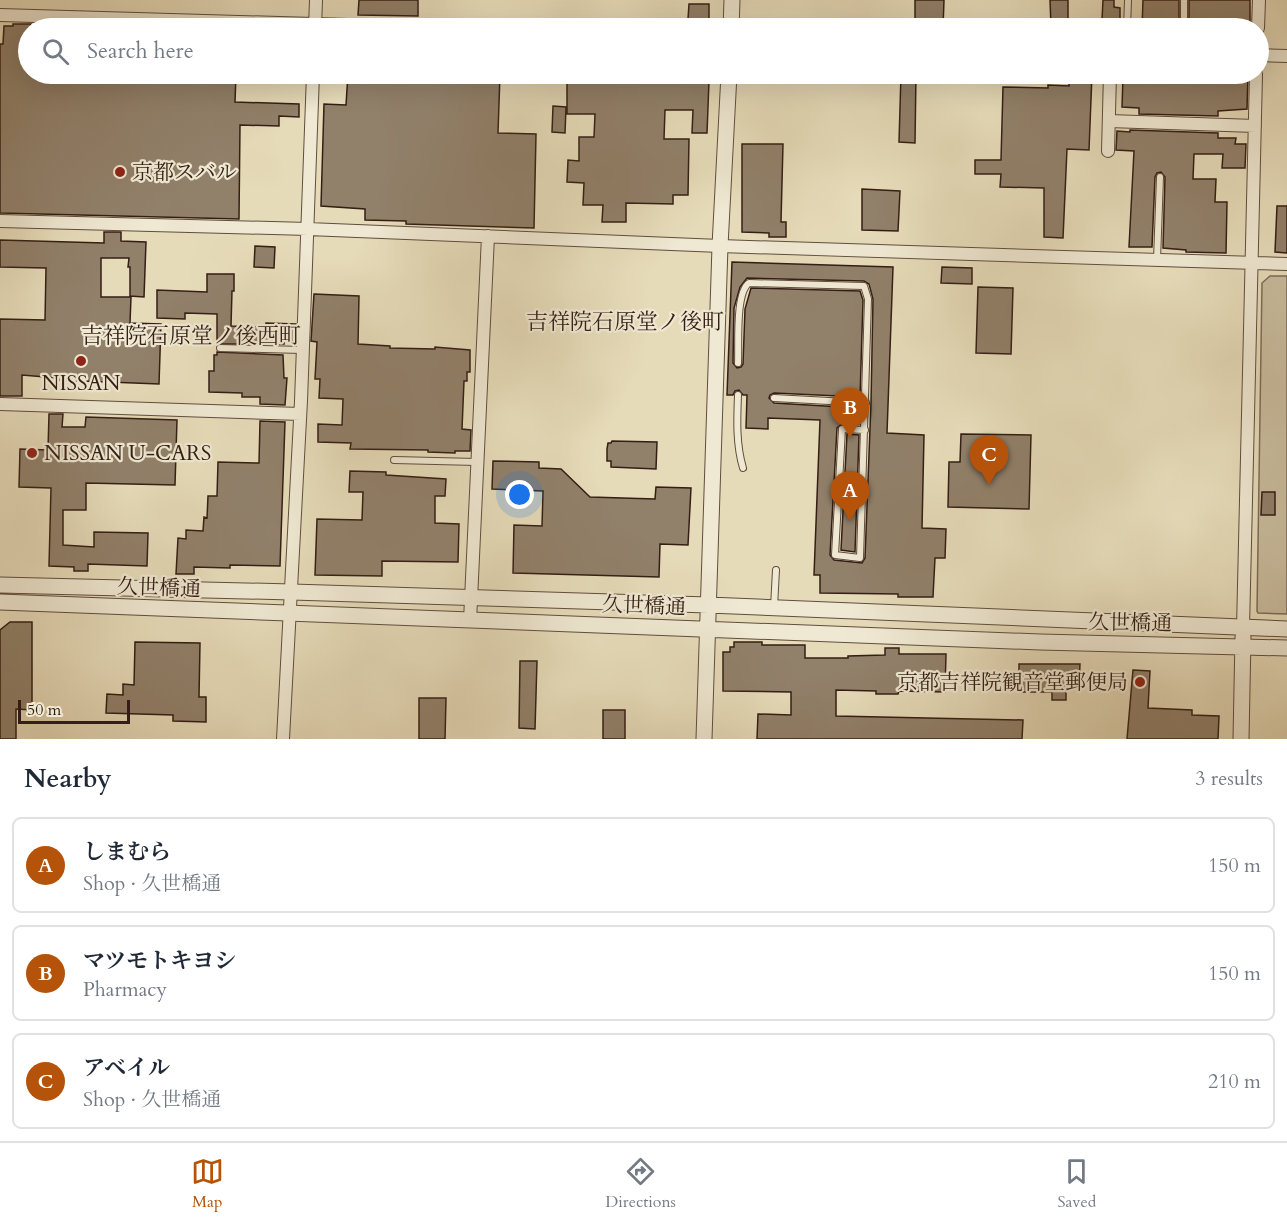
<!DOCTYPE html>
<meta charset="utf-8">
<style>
:root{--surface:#fff;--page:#f6f6f7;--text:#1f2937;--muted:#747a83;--line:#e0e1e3;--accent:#b45309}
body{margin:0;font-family:Cardo,"Noto Serif JP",serif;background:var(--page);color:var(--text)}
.scale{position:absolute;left:18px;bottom:15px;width:112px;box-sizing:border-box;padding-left:6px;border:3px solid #341e15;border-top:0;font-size:16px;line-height:21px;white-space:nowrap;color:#341e15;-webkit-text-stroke:4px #efe8d2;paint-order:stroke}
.you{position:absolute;left:520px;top:495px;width:21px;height:21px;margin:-15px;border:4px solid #fff;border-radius:50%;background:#1a73e8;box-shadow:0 0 0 9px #1a73e833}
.badge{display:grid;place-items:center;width:39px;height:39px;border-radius:50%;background:var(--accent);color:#fff;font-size:20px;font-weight:700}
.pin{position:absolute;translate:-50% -50px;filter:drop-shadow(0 2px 3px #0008)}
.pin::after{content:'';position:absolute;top:32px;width:21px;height:18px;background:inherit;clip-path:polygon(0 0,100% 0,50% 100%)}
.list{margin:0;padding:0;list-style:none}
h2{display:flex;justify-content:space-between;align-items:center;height:78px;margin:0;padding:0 24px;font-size:26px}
h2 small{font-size:20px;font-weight:400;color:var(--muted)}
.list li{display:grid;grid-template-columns:39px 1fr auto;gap:18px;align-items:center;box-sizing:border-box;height:96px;margin:0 12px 12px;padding:0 12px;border:2px solid var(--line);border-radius:9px}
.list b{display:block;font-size:22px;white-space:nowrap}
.list p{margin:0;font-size:20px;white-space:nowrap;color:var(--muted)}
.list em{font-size:20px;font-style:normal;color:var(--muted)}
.icon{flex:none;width:33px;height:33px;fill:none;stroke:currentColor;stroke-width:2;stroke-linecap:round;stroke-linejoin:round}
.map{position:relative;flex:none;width:1287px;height:739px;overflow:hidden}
.search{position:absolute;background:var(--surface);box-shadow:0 6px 24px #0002;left:18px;right:18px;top:18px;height:66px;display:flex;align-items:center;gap:15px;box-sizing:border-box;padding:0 21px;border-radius:33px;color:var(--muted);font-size:22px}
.sheet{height:402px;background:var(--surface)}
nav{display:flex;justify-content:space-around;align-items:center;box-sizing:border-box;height:84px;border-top:2px solid var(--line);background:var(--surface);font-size:16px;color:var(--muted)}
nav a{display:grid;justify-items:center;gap:3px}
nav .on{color:var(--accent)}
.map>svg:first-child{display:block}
.green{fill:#c8bb9d;stroke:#7e6c59;stroke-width:1.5}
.building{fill:#91806a;stroke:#341e15;stroke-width:1.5;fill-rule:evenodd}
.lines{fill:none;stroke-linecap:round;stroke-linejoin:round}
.service-casing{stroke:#604d3e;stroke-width:8}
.minor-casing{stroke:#604d3e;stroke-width:14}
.tertiary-casing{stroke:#604d3e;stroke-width:17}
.service{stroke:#efe8d2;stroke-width:6}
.minor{stroke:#efe8d2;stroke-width:12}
.tertiary{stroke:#efe8d2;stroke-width:15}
.poi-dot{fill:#8f2418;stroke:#efe8d2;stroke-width:2}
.labels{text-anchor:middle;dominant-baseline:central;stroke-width:4.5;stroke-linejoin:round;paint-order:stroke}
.poi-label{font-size:21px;fill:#341e15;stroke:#efe8d2;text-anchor:start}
.street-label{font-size:21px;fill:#341e15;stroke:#efe8d2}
.neighbourhood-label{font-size:22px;fill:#341e15;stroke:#efe8d2}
</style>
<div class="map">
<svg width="1287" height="739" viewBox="0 0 1287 739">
<rect width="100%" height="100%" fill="#e6dbb9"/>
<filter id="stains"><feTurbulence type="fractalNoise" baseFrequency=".00333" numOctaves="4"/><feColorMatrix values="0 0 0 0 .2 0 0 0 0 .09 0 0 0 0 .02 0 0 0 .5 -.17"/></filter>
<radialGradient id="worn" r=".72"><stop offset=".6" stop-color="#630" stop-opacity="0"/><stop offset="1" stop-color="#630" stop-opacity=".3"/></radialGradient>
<path class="green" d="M 1270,276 L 1287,276 L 1287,614 L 1258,613 L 1257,611 L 1262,283 Z"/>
<path class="building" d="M 359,0 L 418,0 L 418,16 L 358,15 Z
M 915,0 L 944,0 L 943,28 L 915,28 Z
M 1050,0 L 1068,0 L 1068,26 L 1051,26 Z
M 1103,0 L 1114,0 L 1114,7 L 1120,8 L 1120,21 L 1102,20 Z
M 1143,0 L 1179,0 L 1179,26 L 1176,26 L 1176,28 L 1142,28 Z
M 1189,0 L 1250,0 L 1250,28 L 1189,26 Z
M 689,4 L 709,4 L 709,19 L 688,19 Z
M 13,24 L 31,24 L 30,28 L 28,28 L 28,74 L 90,74 L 90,76 L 125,77 L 125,74 L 236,74 L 235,102 L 299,104 L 299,117 L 279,116 L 279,126 L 240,125 L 239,219 L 0,213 L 0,44 L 3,44 L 4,26 L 13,26 Z
M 348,74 L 500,74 L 498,133 L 536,134 L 534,228 L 406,224 L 406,221 L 365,220 L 365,209 L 321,206 L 324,104 L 346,105 Z
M 567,74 L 674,74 L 674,81 L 709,81 L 707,133 L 692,133 L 693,110 L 665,110 L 664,139 L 689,139 L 688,195 L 673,195 L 673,204 L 626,203 L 626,222 L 602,222 L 603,205 L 583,205 L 584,183 L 567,182 L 568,160 L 579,161 L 579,137 L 594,137 L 595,114 L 567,114 Z
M 901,74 L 916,74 L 915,143 L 899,142 Z
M 1069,74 L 1092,74 L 1089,150 L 1067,149 L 1063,238 L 1044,237 L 1044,188 L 1000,187 L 1001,174 L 975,174 L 975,160 L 1001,160 L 1003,87 L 1048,88 L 1048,85 L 1069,86 Z
M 1126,74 L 1248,74 L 1247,109 L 1218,111 L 1218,116 L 1139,114 L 1139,108 L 1122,107 L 1123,78 L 1126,78 Z
M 553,106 L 566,107 L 565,133 L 552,132 Z
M 1130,130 L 1218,133 L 1218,138 L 1236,138 L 1235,144 L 1246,144 L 1245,168 L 1222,168 L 1223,154 L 1194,154 L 1193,179 L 1216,179 L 1215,202 L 1227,202 L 1226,253 L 1186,252 L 1186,250 L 1163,248 L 1165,177 L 1161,172 L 1157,173 L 1155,177 L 1152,247 L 1129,247 L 1134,151 L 1116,150 L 1117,131 L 1130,132 Z
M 742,144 L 783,144 L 781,222 L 786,222 L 786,237 L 769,237 L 769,233 L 742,232 Z
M 862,189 L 900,191 L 898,231 L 862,230 Z
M 1277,206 L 1287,206 L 1287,253 L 1275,252 Z
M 104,232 L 121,232 L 121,241 L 146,242 L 144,297 L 130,296 L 130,267 L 128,267 L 129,258 L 101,258 L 101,297 L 131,297 L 130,323 L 161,324 L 159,384 L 57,380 L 57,378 L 22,375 L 22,396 L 0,396 L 0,319 L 45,320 L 46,268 L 0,267 L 0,240 L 104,243 Z
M 255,246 L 275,247 L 274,268 L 254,267 Z
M 732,262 L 893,267 L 887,433 L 924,435 L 922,528 L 946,529 L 945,558 L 935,558 L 933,597 L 898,597 L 898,594 L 820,593 L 820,575 L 814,575 L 820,420 L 768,418 L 768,429 L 746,428 L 747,395 L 743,395 L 739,390 L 735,391 L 733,395 L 727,395 ZM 747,278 L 864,281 L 869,284 L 873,299 L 871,403 L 865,558 L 862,563 L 834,560 L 830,555 L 837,428 L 842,424 L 859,424 L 859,408 L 774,403 L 769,398 L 770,395 L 774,393 L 860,397 L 863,300 L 860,291 L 751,288 L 745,309 L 743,364 L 741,367 L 737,368 L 733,363 L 734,308 L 740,287 Z
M 942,267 L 972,268 L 972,284 L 941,283 Z
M 207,274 L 234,274 L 234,291 L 232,291 L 231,326 L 266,327 L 266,323 L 296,324 L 295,341 L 284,340 L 284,344 L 217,344 L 217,314 L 185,313 L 185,319 L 157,318 L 157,290 L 207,292 Z
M 978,287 L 1013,288 L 1011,354 L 976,353 Z
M 314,294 L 359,296 L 358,344 L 390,346 L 390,348 L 435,349 L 435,347 L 470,350 L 470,372 L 467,372 L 467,381 L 464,381 L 462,429 L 471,430 L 470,451 L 455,451 L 455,453 L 428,452 L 428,450 L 350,449 L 351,443 L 318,442 L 318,424 L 342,425 L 343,399 L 319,398 L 320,379 L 315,379 L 317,342 L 311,341 Z
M 217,352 L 283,355 L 284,378 L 287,378 L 285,405 L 260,404 L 260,397 L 242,397 L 242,393 L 209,392 L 209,371 L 214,371 L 214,355 L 217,355 Z
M 49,414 L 63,414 L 62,427 L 85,427 L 86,417 L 177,420 L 175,485 L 86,483 L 86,510 L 63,510 L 63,545 L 94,547 L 94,532 L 148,533 L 147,566 L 88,564 L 88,571 L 74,571 L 74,567 L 49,566 L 51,488 L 19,487 L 20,449 L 48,450 Z
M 260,421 L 285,422 L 280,566 L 230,565 L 230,568 L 194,567 L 194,574 L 176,574 L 178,538 L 186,539 L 186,530 L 203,531 L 204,517 L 207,518 L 208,496 L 217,496 L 218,462 L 259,463 Z
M 847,434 L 859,435 L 855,552 L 841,550 Z
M 961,434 L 1031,435 L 1029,509 L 948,507 L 949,462 L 960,462 Z
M 612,441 L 657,442 L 656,469 L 611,467 L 611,461 L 607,461 L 607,449 L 608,443 L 611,443 Z
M 493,461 L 539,462 L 539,468 L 561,469 L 590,497 L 655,499 L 656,487 L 691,488 L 688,545 L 660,544 L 659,577 L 513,573 L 514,525 L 542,526 L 543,491 L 492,489 Z
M 350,471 L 386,472 L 386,475 L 446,479 L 445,496 L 435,496 L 435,523 L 459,524 L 458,562 L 382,561 L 382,576 L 315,575 L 317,519 L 362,520 L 363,492 L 349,492 Z
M 1262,492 L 1275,492 L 1275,515 L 1261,515 Z
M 10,622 L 32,622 L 32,710 L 16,709 L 16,739 L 0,739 L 0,630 Z
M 135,642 L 200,643 L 199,697 L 206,697 L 206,722 L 173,721 L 173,715 L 106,713 L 107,694 L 123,695 L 123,684 L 134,685 Z
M 734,642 L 762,642 L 762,645 L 805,645 L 805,658 L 848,658 L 848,656 L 885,655 L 885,648 L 899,648 L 899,654 L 946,654 L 945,692 L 899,691 L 898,694 L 876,694 L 876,691 L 836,690 L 836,716 L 1023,720 L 1022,739 L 757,739 L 758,714 L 791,715 L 791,692 L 723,691 L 723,652 L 730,652 L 730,647 L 734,647 Z
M 520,661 L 537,661 L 535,729 L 519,728 Z
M 1019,664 L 1080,664 L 1079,686 L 1066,686 L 1066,700 L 1052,700 L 1052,692 L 1019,692 Z
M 1133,670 L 1150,671 L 1148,708 L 1192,710 L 1192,715 L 1219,716 L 1218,739 L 1127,739 Z
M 419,698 L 446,698 L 445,739 L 419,739 Z
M 603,710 L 625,710 L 625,739 L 603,739 Z"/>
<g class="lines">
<g class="service-casing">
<path id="service" d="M 1127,28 L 1128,0
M 1184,28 L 1184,0
M 1157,260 L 1160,177
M 220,348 L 302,350
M 738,363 C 739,345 735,293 749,283 L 864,286 L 868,299 L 860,558 L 835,555 L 842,429 L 865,430
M 738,395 C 737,420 736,444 743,468
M 774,398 L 866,403
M 394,460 L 477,462
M 774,607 L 776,570"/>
</g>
<g class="minor-casing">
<path id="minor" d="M 0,15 L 451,28
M 315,28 L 316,0
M 1258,28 L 1259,0
M 1258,55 L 1287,56
M 1109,121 L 1255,126
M 1108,151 L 1110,74
M 0,221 L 308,229 L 720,246 L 1287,264
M 0,404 L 300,414
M 470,621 L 488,236
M 1243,628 L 1256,74
M 283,739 L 301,401 L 313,74"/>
</g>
<g class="tertiary-casing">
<path id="tertiary" d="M 731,28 L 732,0
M 0,585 L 292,592 L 708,605 L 1287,629
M 0,602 L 1040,642 L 1287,648
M 704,739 L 720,246 L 729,74
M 1241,739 L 1243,637"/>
</g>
<use href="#service" class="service"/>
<use href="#minor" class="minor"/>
<use href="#tertiary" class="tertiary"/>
</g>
<g class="poi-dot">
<circle cx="120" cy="172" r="6"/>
<circle cx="81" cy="361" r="6"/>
<circle cx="32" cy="453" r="6"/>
<circle cx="1140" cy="682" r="6"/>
</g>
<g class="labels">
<g class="poi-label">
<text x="132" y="172">京都スバル</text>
<text x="81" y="383" text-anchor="middle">NISSAN</text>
<text x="44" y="453">NISSAN U-CARS</text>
<text x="1128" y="682" text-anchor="end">京都吉祥院観音堂郵便局</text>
</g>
<g class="street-label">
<text transform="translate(159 588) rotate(2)">久世橋通</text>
<text transform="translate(644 606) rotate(2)">久世橋通</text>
<text transform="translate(1130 623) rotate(1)">久世橋通</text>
</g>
<g class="neighbourhood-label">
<text x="625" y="322">吉祥院石原堂ノ後町</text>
<text x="191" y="336">吉祥院石原堂ノ後西町</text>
</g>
</g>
<rect width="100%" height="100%" filter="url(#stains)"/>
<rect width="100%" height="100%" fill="url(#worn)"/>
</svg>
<div class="scale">50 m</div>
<div class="you"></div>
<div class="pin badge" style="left:850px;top:521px">A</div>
<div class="pin badge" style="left:850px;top:438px">B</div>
<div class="pin badge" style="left:989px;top:485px">C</div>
<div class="search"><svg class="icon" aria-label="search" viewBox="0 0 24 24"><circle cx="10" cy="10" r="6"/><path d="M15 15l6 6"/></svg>Search here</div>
</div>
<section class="sheet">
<h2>Nearby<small>3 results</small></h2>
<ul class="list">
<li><span class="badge">A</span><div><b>しまむら</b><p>Shop · 久世橋通</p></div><em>150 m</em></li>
<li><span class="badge">B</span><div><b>マツモトキヨシ</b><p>Pharmacy</p></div><em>150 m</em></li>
<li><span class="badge">C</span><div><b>アベイル</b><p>Shop · 久世橋通</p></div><em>210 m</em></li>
</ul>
</section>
<nav>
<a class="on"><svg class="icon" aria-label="map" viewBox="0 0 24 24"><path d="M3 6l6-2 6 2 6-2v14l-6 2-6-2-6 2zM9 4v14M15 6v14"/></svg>Map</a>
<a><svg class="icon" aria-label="directions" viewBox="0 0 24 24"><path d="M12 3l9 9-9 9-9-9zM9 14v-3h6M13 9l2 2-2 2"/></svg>Directions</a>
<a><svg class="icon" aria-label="saved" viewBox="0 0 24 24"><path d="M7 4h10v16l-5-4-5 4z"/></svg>Saved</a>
</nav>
